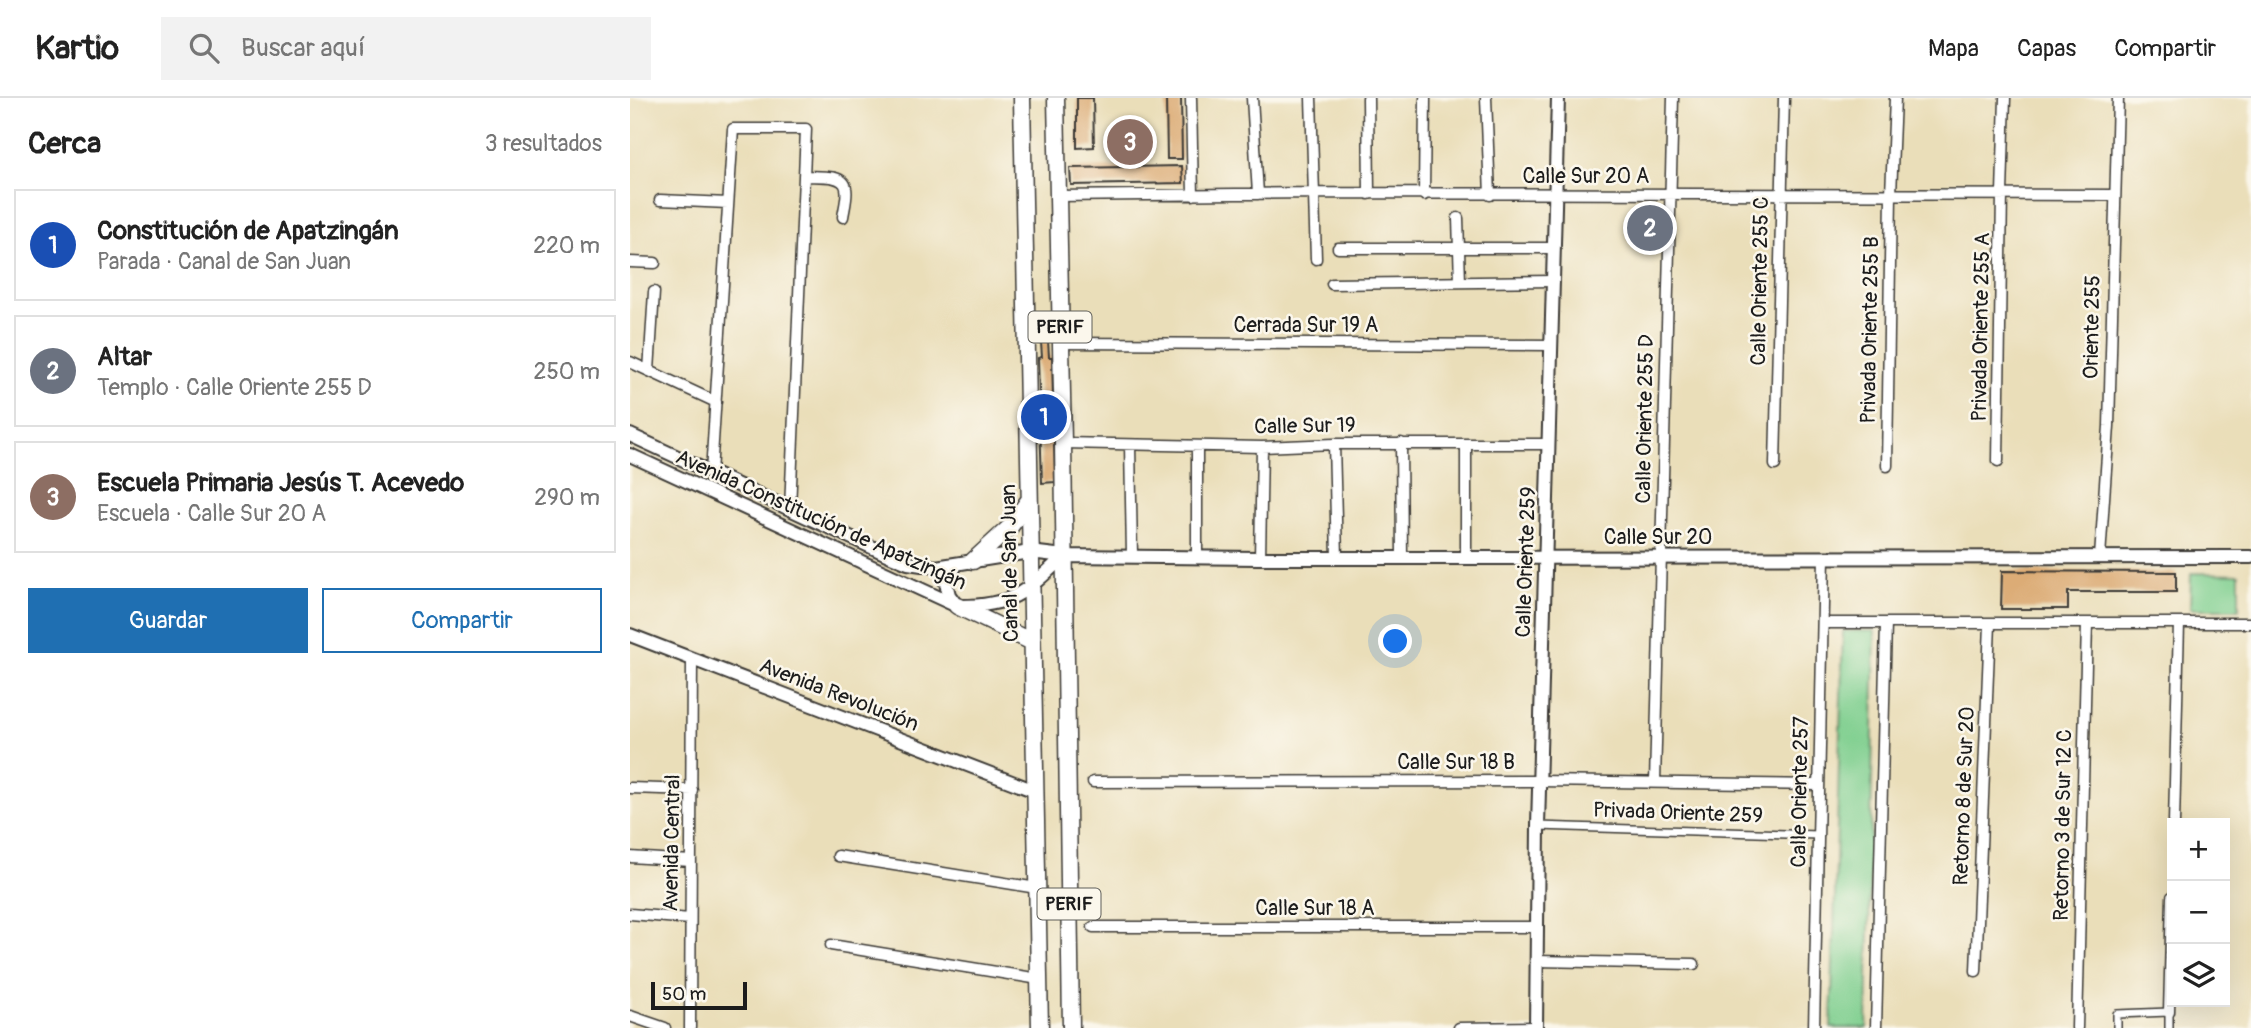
<!DOCTYPE html>
<html lang="es">
<meta charset="utf-8">
<style>
:root{--surface:#fff;--page:#f2f2f2;--text:#222;--muted:#767676;--line:#e0e0e0;--accent:#1f6fb2}
body{margin:0;font-family:Pangolin,sans-serif;background:var(--page);color:var(--text)}
.controls{position:absolute;right:21px;bottom:21px;display:grid;overflow:hidden;border-radius:0px;box-shadow:0 7px 28px #0002}
.controls button{width:63px;height:63px;display:grid;place-items:center;padding:0;border:0;border-bottom:2px solid var(--line);background:var(--surface);color:var(--text);font:35px sans-serif}
.scale{position:absolute;left:21px;bottom:18px;width:96px;box-sizing:border-box;padding-left:7px;border:4px solid #1c1c1c;border-top:0;font-size:19px;line-height:24px;white-space:nowrap;color:#1c1c1c;-webkit-text-stroke:5px #fbf7ec;paint-order:stroke}
.you{position:absolute;left:766px;top:544px;width:24px;height:24px;margin:-18px;border:5px solid #fff;border-radius:50%;background:#1a73e8;box-shadow:0 0 0 10px #1a73e833}
.badge{display:grid;place-items:center;width:46px;height:46px;border-radius:50%;background:var(--accent);color:#fff;font-size:23px;font-weight:700}
.pin{position:absolute;translate:-50% -50%;border:4px solid #fff;box-shadow:0 2px 7px #0006}
.list{margin:0;padding:0;list-style:none}
h2{display:flex;justify-content:space-between;align-items:center;height:91px;margin:0;padding:0 28px;font-size:30px}
h2 small{font-size:23px;font-weight:400;color:var(--muted)}
.list li{display:grid;grid-template-columns:46px 1fr auto;gap:21px;align-items:center;box-sizing:border-box;height:112px;margin:0 14px 14px;padding:0 14px;border:2px solid var(--line);border-radius:0px}
.list b{display:block;font-size:26px;white-space:nowrap}
.list p{margin:0;font-size:23px;white-space:nowrap;color:var(--muted)}
.list em{font-size:23px;font-style:normal;color:var(--muted)}
.actions{display:flex;gap:14px;padding:21px 28px}
.actions a{flex:1;padding:16px 0;border:2px solid var(--accent);border-radius:0px;text-align:center;font-size:24px;color:var(--accent)}
.actions .main{background:var(--accent);color:#fff}
.icon{flex:none;width:38px;height:38px;fill:none;stroke:currentColor;stroke-width:2;stroke-linecap:round;stroke-linejoin:round}
.map{position:relative;flex:none;width:1621px;height:930px;overflow:hidden}
header{display:flex;align-items:center;gap:42px;box-sizing:border-box;height:98px;padding:0 35px;background:var(--surface);border-bottom:2px solid var(--line)}
header strong{font-size:33px}
nav{display:flex;gap:38px;margin-inline-start:auto;font-size:24px}
.search{width:490px;height:63px;background:var(--page);display:flex;align-items:center;gap:18px;box-sizing:border-box;padding:0 24px;border-radius:0px;color:var(--muted);font-size:26px}
main{display:flex}
aside{flex:1;background:var(--surface)}
.map>svg:first-child{display:block}
.green{fill:#7fcf8f;stroke:#4e7656;stroke-width:2}
.building{fill:#dcac76}
.lines{fill:none;stroke-linecap:round;stroke-linejoin:round}
.pedestrian-casing{stroke:#3b3934;stroke-width:10}
.minor-casing{stroke:#3b3934;stroke-width:13}
.tertiary-casing{stroke:#3b3934;stroke-width:16}
.primary-casing{stroke:#3b3934;stroke-width:19}
.pedestrian{stroke:#fff;stroke-width:7}
.minor{stroke:#fff;stroke-width:10}
.tertiary{stroke:#fff;stroke-width:12}
.primary{stroke:#fff;stroke-width:16}
.labels{text-anchor:middle;dominant-baseline:central;stroke-width:5;stroke-linejoin:round;paint-order:stroke}
.shield{fill:#fbf7ec;stroke:#5f5e5a;stroke-width:2}
.shield-label{font-size:19px;font-weight:bold;fill:#1c1c1c}
.street-label{font-size:21px;fill:#1c1c1c;stroke:#fbf7ec}
</style>
<header>
<strong>Kartio</strong>
<div class="search"><svg class="icon" aria-label="search" viewBox="0 0 24 24"><circle cx="10" cy="10" r="6"/><path d="M15 15l6 6"/></svg>Buscar aquí</div>
<nav><a>Mapa</a><a>Capas</a><a>Compartir</a></nav>
</header>
<main>
<aside>
<h2>Cerca<small>3 resultados</small></h2>
<ul class="list">
<li><span class="badge" style="background:#1a4fb4">1</span><div><b>Constitución de Apatzingán</b><p>Parada · Canal de San Juan</p></div><em>220 m</em></li>
<li><span class="badge" style="background:#6b7280">2</span><div><b>Altar</b><p>Templo · Calle Oriente 255 D</p></div><em>250 m</em></li>
<li><span class="badge" style="background:#8d6e63">3</span><div><b>Escuela Primaria Jesús T. Acevedo</b><p>Escuela · Calle Sur 20 A</p></div><em>290 m</em></li>
</ul>
<div class="actions"><a class="main">Guardar</a><a>Compartir</a></div>
</aside>
<div class="map">
<svg width="1621" height="930" viewBox="0 0 1621 930">
<rect width="100%" height="100%" fill="#fbf7ec"/>
<filter id="ink" filterUnits="userSpaceOnUse"><feTurbulence type="fractalNoise" baseFrequency=".0143" numOctaves="2"/><feDisplacementMap in="SourceGraphic" scale="14" xChannelSelector="R" yChannelSelector="G"/><feConvolveMatrix kernelMatrix="1 2 1 2 8 2 1 2 1" color-interpolation-filters="sRGB"/></filter>
<filter id="wash" filterUnits="userSpaceOnUse"><feTurbulence type="fractalNoise" baseFrequency=".00686" numOctaves="4" result="noise"/><feDisplacementMap in="SourceGraphic" scale="28" xChannelSelector="R" yChannelSelector="G"/><feGaussianBlur stdDeviation="1.57" result="paint"/><feColorMatrix in="noise" values="0 0 0 0 0 0 0 0 0 0 0 0 0 0 0 0 0 1.4 0 .05"/><feComposite in="paint" operator="in"/></filter>
<g filter="url(#wash)">
<rect width="100%" height="100%" fill="#eadeb9"/>
<path class="green" d="M 1561,475 L 1609,476 L 1609,511 L 1560,511 Z
M 1213,533 L 1245,533 L 1237,930 L 1201,930 Z"/>
<g id="blocks">
<path class="building" d="M 447,0 L 463,0 L 464,49 L 447,50 Z
M 536,0 L 551,0 L 552,61 L 537,61 Z
M 552,68 L 553,85 L 441,87 L 440,70 Z
M 418,243 L 419,259 L 422,259 L 425,384 L 412,385 L 408,260 L 412,259 L 411,244 Z
M 1372,473 L 1546,474 L 1546,494 L 1438,494 L 1438,511 L 1371,511 Z"/>
</g>
</g>
<g filter="url(#ink)">
<use href="#blocks" fill-opacity="0" stroke="#3b3934" stroke-width="2"/>
<g class="lines">
<g class="pedestrian-casing">
<path id="pedestrian" d="M 908,728 L 1188,737
M 1487,930 L 1487,916 L 1539,914 L 1539,930"/>
</g>
<g class="minor-casing">
<path id="minor" d="M 561,0 L 563,97
M 622,0 L 628,96
M 681,0 L 686,161
M 738,0 L 739,96
M 856,0 L 860,97
M 174,78 C 185,79 214,75 216,90 C 218,98 214,111 213,119
M 794,97 L 795,0
M 427,98 L 685,95 L 1485,97
M 30,102 L 98,105
M 828,120 L 830,184
M 708,150 L 923,150
M 0,164 L 25,165
M 702,186 L 922,183
M 431,245 L 921,247
M 0,264 L 86,304
M 19,273 L 24,194
M 433,345 L 632,349 L 704,346 L 918,346
M 771,345 L 772,459
M 704,346 L 707,459
M 836,346 L 836,459
M 500,347 L 502,457
M 567,348 L 567,459
M 1368,363 L 1372,95 L 1375,0
M 1145,367 L 1154,0
M 1257,368 L 1261,96 L 1265,0
M 81,375 L 103,31 L 176,31 L 160,411
M 1470,459 L 1479,328 L 1488,0
M 630,460 L 632,349
M 1194,525 L 1621,525
M 463,684 L 909,683 L 1188,687
M 1025,684 L 1043,0
M 0,690 L 62,692
M 1544,725 L 1549,525
M 208,758 L 407,790
M 0,759 L 61,763
M 0,816 L 60,821
M 463,829 L 907,829
M 201,847 L 409,881
M 906,863 L 1064,866
M 1346,873 L 1360,526
M 1539,914 L 1542,799
M 0,918 L 35,930
M 60,930 L 62,561
M 829,930 L 906,929
M 1184,930 L 1194,459
M 1246,930 L 1256,525
M 1447,930 L 1457,525"/>
</g>
<g class="tertiary-casing">
<path id="tertiary" d="M 0,337 L 261,458 L 278,465 L 306,469 L 400,454 L 434,458 L 630,460 L 1621,459
M 0,357 L 327,508 C 382,509 396,494 434,458
M 326,467 L 316,485 L 319,497 L 327,508
M 0,537 L 405,693
M 906,930 L 908,728 L 928,0"/>
</g>
<g class="primary-casing">
<path id="primary" d="M 392,0 L 410,930
M 426,0 L 433,345 L 441,930
M 343,463 L 380,429 L 399,402
M 327,508 L 402,544"/>
</g>
<use href="#pedestrian" class="pedestrian"/>
<use href="#minor" class="minor"/>
<use href="#tertiary" class="tertiary"/>
<use href="#primary" class="primary"/>
</g>
</g>
<g class="labels">
<g class="shield">
<rect x="398.5" y="213.5" width="63" height="31" rx="5"/>
<rect x="407.5" y="790.5" width="63" height="31" rx="5"/>
</g>
<g class="shield-label">
<text x="430" y="229">PERIF</text>
<text x="439" y="806">PERIF</text>
</g>
<g class="street-label">
<text x="956" y="78">Calle Sur 20 A</text>
<text transform="translate(1130 183) rotate(-89)">Calle Oriente 255 C</text>
<text x="676" y="227">Cerrada Sur 19 A</text>
<text transform="translate(1351 229) rotate(-89)">Privada Oriente 255 A</text>
<text transform="translate(1462 229) rotate(-89)">Oriente 255</text>
<text transform="translate(1240 232) rotate(-89)">Privada Oriente 255 B</text>
<text transform="translate(1015 321) rotate(-89)">Calle Oriente 255 D</text>
<text transform="translate(675 328) rotate(-1)">Calle Sur 19</text>
<text transform="translate(191 422) rotate(24)">Avenida Constitución de Apatzingán</text>
<text x="1028" y="439">Calle Sur 20</text>
<text transform="translate(896 464) rotate(-88)">Calle Oriente 259</text>
<text transform="translate(380 465) rotate(-91)">Canal de San Juan</text>
<text transform="translate(209 597) rotate(21)">Avenida Revolución</text>
<text x="826" y="664">Calle Sur 18 B</text>
<text transform="translate(1170 694) rotate(-89)">Calle Oriente 257</text>
<text transform="translate(1334 698) rotate(-88)">Retorno 8 de Sur 20</text>
<text transform="translate(1048 715) rotate(2)">Privada Oriente 259</text>
<text transform="translate(1433 727) rotate(-89)">Retorno 3 de Sur 12 C</text>
<text transform="translate(42 745) rotate(-89)">Avenida Central</text>
<text x="685" y="810">Calle Sur 18 A</text>
</g>
</g>
</svg>
<div class="controls">
<button>+</button>
<button>−</button>
<button><svg class="icon" aria-label="layers" viewBox="0 0 24 24"><path d="M12 4l9 5-9 5-9-5zM3 14l9 5 9-5"/></svg></button>
</div>
<div class="scale">50 m</div>
<div class="you"></div>
<div class="pin badge" style="left:414px;top:319px;background:#1a4fb4">1</div>
<div class="pin badge" style="left:1020px;top:130px;background:#6b7280">2</div>
<div class="pin badge" style="left:500px;top:44px;background:#8d6e63">3</div>
</div>
</main>
